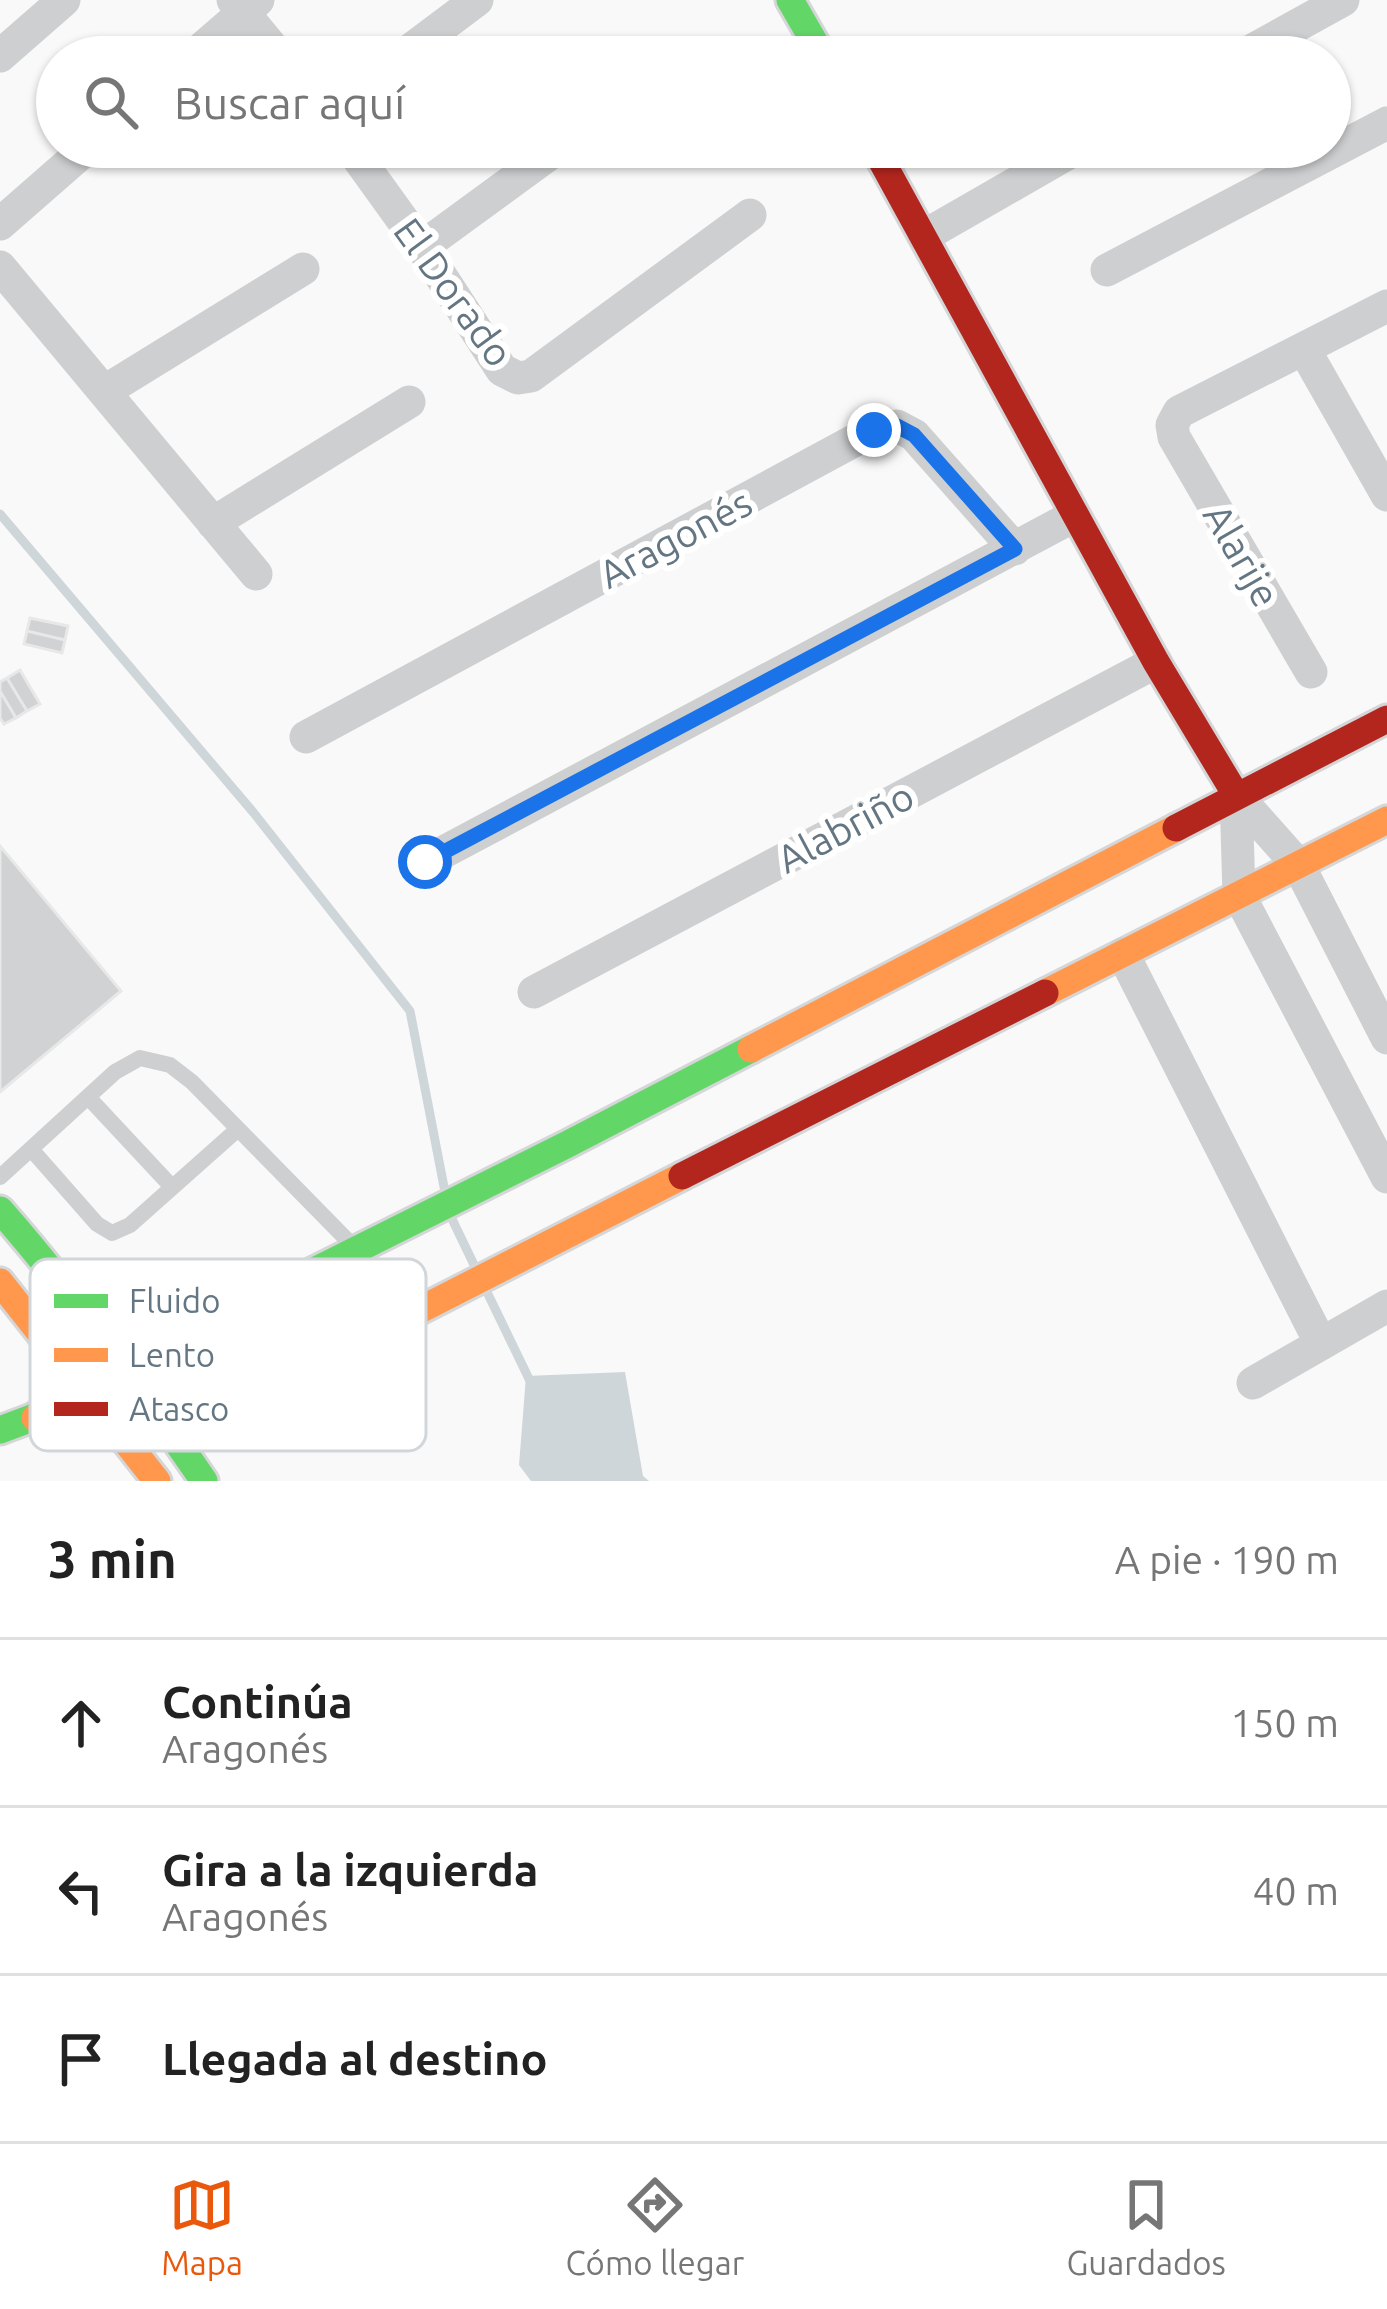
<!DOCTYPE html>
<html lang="es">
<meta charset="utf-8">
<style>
:root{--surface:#fff;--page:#f6f6f6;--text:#222;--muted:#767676;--line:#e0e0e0;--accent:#ea580c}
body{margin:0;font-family:Ubuntu,sans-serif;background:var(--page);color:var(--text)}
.stop{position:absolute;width:36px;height:36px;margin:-27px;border:9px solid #1a73e8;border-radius:50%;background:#fff}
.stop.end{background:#1a73e8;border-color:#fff;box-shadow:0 3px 12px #0008}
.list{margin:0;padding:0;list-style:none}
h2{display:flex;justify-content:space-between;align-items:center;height:156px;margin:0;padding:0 48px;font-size:51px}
h2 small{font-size:39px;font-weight:400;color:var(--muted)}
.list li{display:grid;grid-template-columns:78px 1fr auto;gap:36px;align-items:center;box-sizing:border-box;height:168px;padding:0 48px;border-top:3px solid var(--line)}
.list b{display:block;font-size:45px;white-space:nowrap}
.list p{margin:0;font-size:39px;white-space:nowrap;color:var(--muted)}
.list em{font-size:39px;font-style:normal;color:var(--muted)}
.icon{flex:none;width:66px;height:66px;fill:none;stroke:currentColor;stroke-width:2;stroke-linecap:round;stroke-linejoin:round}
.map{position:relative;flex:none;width:1387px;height:1481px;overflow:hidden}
.search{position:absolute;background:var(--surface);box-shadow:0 3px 9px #0004;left:36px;right:36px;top:36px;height:132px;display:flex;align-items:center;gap:30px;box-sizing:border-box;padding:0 42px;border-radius:66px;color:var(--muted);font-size:45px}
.sheet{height:660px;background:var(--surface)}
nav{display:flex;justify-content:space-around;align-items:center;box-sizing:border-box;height:168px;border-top:3px solid var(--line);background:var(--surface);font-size:33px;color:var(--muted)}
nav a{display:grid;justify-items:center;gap:6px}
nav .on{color:var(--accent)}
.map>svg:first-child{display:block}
.water{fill:#ced6d9}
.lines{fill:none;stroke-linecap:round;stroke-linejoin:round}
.stream{stroke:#ced6d9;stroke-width:9}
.building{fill:#d0d2d3;stroke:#e8e8e8;stroke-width:3}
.fast-casing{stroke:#d5d6d7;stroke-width:33}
.slow-casing{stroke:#d5d6d7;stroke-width:33}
.jam-casing{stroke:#d5d6d7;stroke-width:33}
.lane{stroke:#cecfd0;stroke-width:16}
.street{stroke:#cecfd0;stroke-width:33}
.fast{stroke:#63d668;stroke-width:27}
.slow{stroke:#ff974d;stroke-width:27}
.jam{stroke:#b3261e;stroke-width:27}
.route{stroke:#1a73e8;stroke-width:15}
.labels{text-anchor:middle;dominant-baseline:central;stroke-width:12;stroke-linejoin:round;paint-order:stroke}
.street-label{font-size:39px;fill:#657683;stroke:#fff}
.key{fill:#fff;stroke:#d1d6da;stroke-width:3}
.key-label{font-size:33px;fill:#657683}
</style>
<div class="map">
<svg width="1387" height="1481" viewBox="0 0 1387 1481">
<rect width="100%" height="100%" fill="#f9f9f9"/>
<path class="water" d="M 625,1372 L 643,1476 L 649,1481 L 531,1481 L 519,1465 L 526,1376 Z"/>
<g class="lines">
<path class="stream" d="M 0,514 L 253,812 L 410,1011 L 445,1192
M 452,1219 L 476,1269
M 486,1290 L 531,1383"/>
</g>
<path class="building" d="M 30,618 L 68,626 L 65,640 L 27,631 Z
M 27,631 L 65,640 L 62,653 L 24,644 Z
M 20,670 L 40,704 L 27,711 L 7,678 Z
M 7,678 L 27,711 L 16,718 L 0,691 L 0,682 Z
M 0,691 L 16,718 L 4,724 L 0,718 Z
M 0,846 L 121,991 L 0,1092 Z"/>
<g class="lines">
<g class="fast-casing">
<path id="fast" d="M 790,0 L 823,57
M 0,1210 C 74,1294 140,1388 204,1481
M 0,1430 L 32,1418 L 84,1386 L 568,1144 L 751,1049"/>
</g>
<g class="slow-casing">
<path id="slow" d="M 1045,993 L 1387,820
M 751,1049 L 1176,828
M 0,1282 L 157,1481
M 35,1418 L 162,1420 L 201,1415 L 279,1382 L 682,1176"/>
</g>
<g class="jam-casing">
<path id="jam" d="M 874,147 L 1156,662 L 1236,795
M 1176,828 L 1387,719
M 682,1176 L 1045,993"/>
</g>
<path class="lane" d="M 88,1097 L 172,1187
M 31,1149 L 97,1224 L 112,1233 L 130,1225 L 238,1129
M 0,1177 L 115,1072 L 140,1058 L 170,1065 L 192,1082 L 353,1246"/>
<path class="street" d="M 233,0 L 280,57
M 0,56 L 64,0
M 192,57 L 258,0
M 401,57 L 477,0
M 1240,57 L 1343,0
M 350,147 L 422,247 L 502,370 L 518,378 L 531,376 L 750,215
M 0,224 L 88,147
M 924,236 L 1079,147
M 422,247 L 559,147
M 0,267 L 256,574
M 1107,270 L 1387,123
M 1304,349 L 1387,495
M 105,391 L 303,269
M 213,523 L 409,402
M 1311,672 L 1174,437 L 1172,425 L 1179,412 L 1387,306
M 306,737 L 874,430 L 897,426 L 914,435 L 1015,549
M 1236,795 L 1239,895 L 1387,1177
M 1236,795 L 1299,866 L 1387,1038
M 425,862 L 1074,516
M 1123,954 L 1321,1344
M 534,992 L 1156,662
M 1253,1383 L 1387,1306"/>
<use href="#fast" class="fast"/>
<use href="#slow" class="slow"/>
<use href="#jam" class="jam"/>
</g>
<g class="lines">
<path class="route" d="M 425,862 L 1015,549 L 914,435 L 897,426 L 874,430"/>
</g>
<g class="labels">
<g class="street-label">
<text transform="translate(454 292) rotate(54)">El Dorado</text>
<text transform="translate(675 538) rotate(-28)">Aragonés</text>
<text transform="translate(1242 555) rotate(60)">Alarije</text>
<text transform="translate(845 827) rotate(-28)">Alabriño</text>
</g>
</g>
<rect x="30" y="1259" width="396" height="192" rx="18" class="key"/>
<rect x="54" y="1294" width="54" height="14" fill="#63d668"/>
<rect x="54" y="1348" width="54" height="14" fill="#ff974d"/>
<rect x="54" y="1402" width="54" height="14" fill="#b3261e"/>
<g class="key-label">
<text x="129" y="1313">Fluido</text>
<text x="129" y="1367">Lento</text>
<text x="129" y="1421">Atasco</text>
</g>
</svg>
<div class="stop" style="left:425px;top:862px"></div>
<div class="stop end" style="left:874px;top:430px"></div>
<div class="search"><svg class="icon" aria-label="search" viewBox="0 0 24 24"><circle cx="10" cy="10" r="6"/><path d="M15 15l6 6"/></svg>Buscar aquí</div>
</div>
<section class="sheet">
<h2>3 min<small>A pie · 190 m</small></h2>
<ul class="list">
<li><svg class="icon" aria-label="ahead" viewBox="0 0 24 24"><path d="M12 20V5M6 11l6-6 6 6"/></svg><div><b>Continúa</b><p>Aragonés</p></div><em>150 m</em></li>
<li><svg class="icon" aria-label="left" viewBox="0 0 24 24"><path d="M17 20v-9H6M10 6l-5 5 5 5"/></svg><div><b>Gira a la izquierda</b><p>Aragonés</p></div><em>40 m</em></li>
<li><svg class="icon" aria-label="arrive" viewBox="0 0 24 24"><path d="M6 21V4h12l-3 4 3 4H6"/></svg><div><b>Llegada al destino</b></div></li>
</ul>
</section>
<nav>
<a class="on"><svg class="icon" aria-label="map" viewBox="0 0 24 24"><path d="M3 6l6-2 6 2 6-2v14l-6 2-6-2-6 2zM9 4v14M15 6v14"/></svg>Mapa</a>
<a><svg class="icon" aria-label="directions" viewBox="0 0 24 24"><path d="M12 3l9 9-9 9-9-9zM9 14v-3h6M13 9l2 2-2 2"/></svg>Cómo llegar</a>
<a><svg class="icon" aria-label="saved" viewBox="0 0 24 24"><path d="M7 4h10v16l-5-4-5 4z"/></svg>Guardados</a>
</nav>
